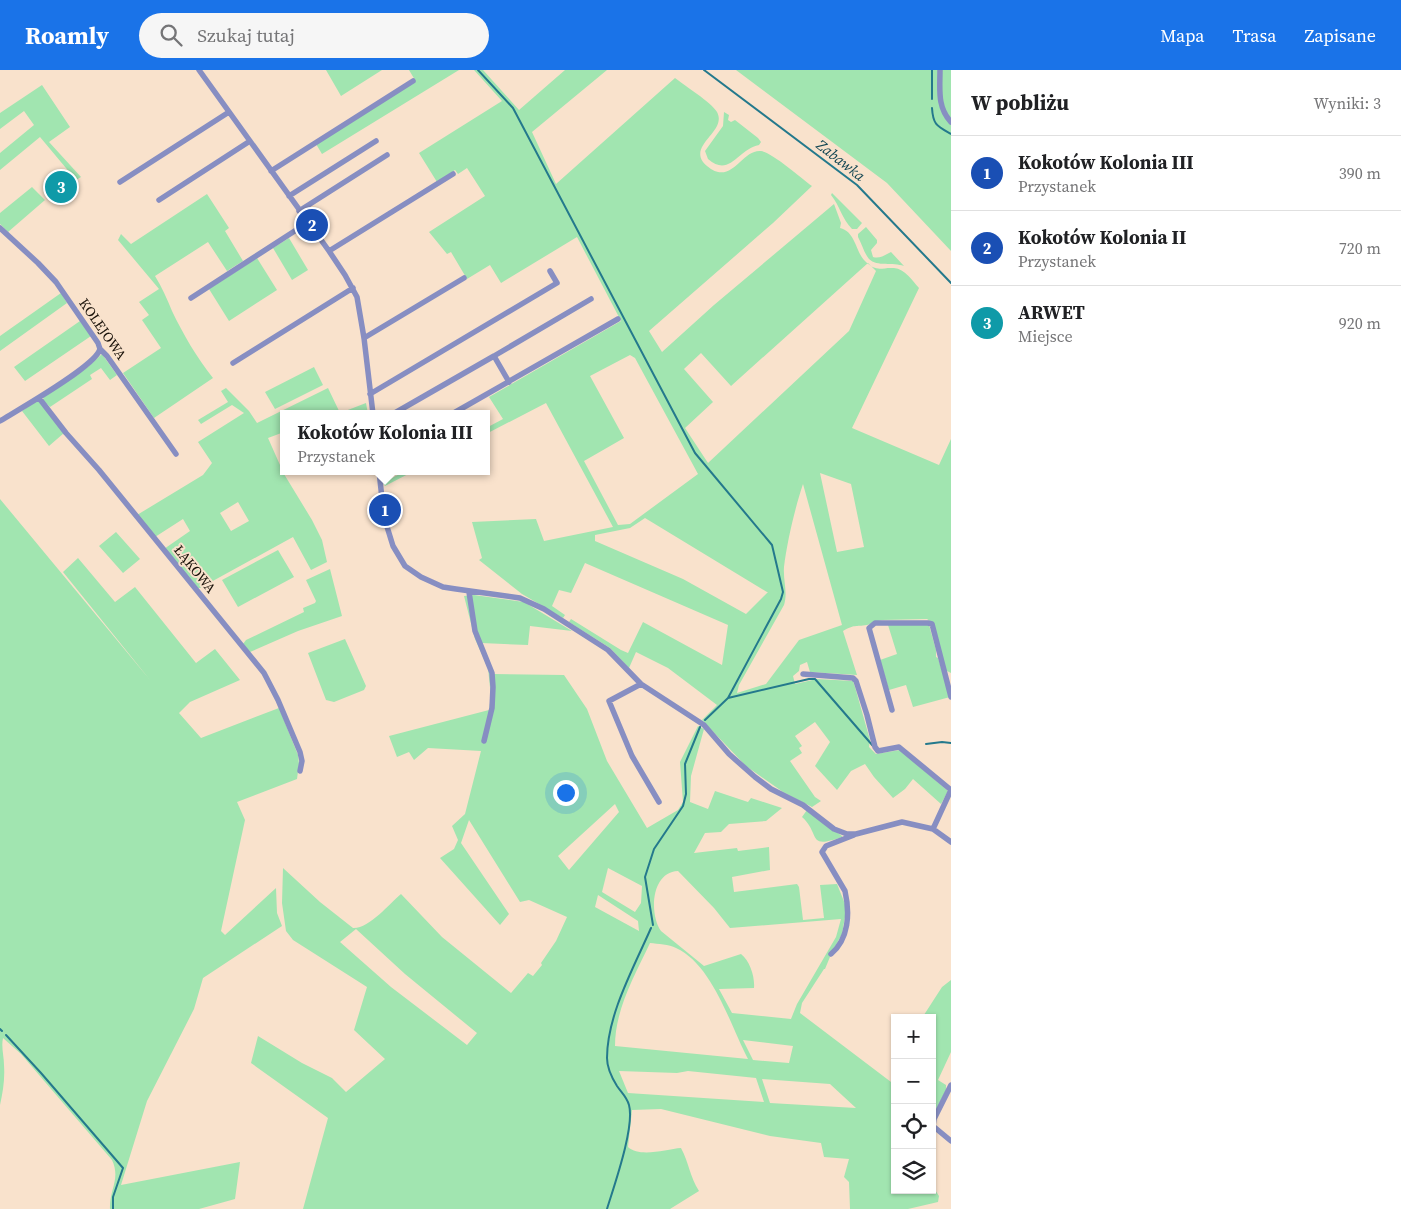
<!DOCTYPE html>
<html lang="pl">
<meta charset="utf-8">
<style>
:root{--surface:#fff;--page:#f6f6f6;--text:#202124;--muted:#757577;--line:#e0e0e0;--accent:#1a73e8}
body{margin:0;font-family:"Source Serif 4",serif;background:var(--page);color:var(--text)}
.controls{position:absolute;right:15px;bottom:15px;display:grid;overflow:hidden;border-radius:0px;box-shadow:0 1px 4px #0004}
.controls button{width:45px;height:45px;display:grid;place-items:center;padding:0;border:0;border-bottom:1px solid var(--line);background:var(--surface);color:var(--text);font:25px sans-serif}
.you{position:absolute;left:565px;top:722px;width:18px;height:18px;margin:-12px;border:4px solid #fff;border-radius:50%;background:#1a73e8;box-shadow:0 0 0 8px #1a73e833}
.badge{display:grid;place-items:center;width:32px;height:32px;border-radius:50%;background:var(--accent);color:#fff;font-size:16px;font-weight:700}
.pin{position:absolute;translate:-50% -50%;border:2px solid #fff;box-shadow:0 1px 5px #0006}
.popup{position:absolute;left:280px;top:340px;width:210px;height:65px;box-sizing:border-box;display:grid;place-content:center;border-radius:0px;background:var(--surface);filter:drop-shadow(0 1px 4px #0005);font-size:16px;white-space:nowrap;color:var(--muted)}
.popup b{font-size:19px;color:var(--text)}
.popup::after{content:'';position:absolute;left:50%;top:100%;margin-left:-10px;border:10px solid transparent;border-top-color:var(--surface)}
.list{margin:0;padding:0;list-style:none}
h2{display:flex;justify-content:space-between;align-items:center;height:65px;margin:0;padding:0 20px;font-size:21px}
h2 small{font-size:16px;font-weight:400;color:var(--muted)}
.list li{display:grid;grid-template-columns:32px 1fr auto;gap:15px;align-items:center;box-sizing:border-box;height:75px;padding:0 20px;border-top:1px solid var(--line)}
.list b{display:block;font-size:19px;white-space:nowrap}
.list p{margin:0;font-size:16px;white-space:nowrap;color:var(--muted)}
.list em{font-size:16px;font-style:normal;color:var(--muted)}
.icon{flex:none;width:28px;height:28px;fill:none;stroke:currentColor;stroke-width:2;stroke-linecap:round;stroke-linejoin:round}
.map{position:relative;flex:none;width:951px;height:1139px;overflow:hidden}
header{display:flex;align-items:center;gap:30px;box-sizing:border-box;height:70px;padding:0 25px;background:var(--accent);color:#fff}
header strong{font-size:24px}
nav{display:flex;gap:28px;margin-inline-start:auto;font-size:18px}
.search{width:350px;height:45px;background:var(--page);display:flex;align-items:center;gap:12px;box-sizing:border-box;padding:0 18px;border-radius:28px;color:var(--muted);font-size:19px}
main{display:flex}
aside{flex:1;background:var(--surface)}
.map>svg:first-child{display:block}
.green{fill:#a1e5b0;fill-rule:evenodd}
.lines{fill:none;stroke-linecap:round;stroke-linejoin:round}
.stream{stroke:#24798c;stroke-width:2}
.street{stroke:#878ec2;stroke-width:5.5}
.labels{text-anchor:middle;dominant-baseline:central;stroke-width:4;stroke-linejoin:round;paint-order:stroke}
.street-label{font-size:14px;fill:#191109;stroke:#f9e2cc}
.water-label{font-size:15px;font-style:italic;fill:#134653;stroke:#f9e2cc}
</style>
<header>
<strong>Roamly</strong>
<div class="search"><svg class="icon" aria-label="search" viewBox="0 0 24 24"><circle cx="10" cy="10" r="6"/><path d="M15 15l6 6"/></svg>Szukaj tutaj</div>
<nav><a>Mapa</a><a>Trasa</a><a>Zapisane</a></nav>
</header>
<main>
<div class="map">
<svg width="951" height="1139" viewBox="0 0 951 1139">
<rect width="100%" height="100%" fill="#f9e2cc"/>
<path class="green" d="M 326,0 L 382,0 L 341,26 Z
M 409,0 L 459,0 L 322,84 L 316,74 L 415,10 Z
M 474,0 L 483,0 L 519,40 L 565,0 L 607,0 L 532,62 L 556,114 L 675,8 C 685,16 711,32 717,42 C 728,62 684,76 707,96 C 732,117 741,79 761,81 C 773,83 801,108 812,116 L 773,153 L 649,261 L 662,282 L 714,235 L 834,134 L 841,153 L 840,158 C 856,162 855,181 865,191 C 877,203 881,197 894,198 C 905,199 912,210 919,218 L 852,358 L 939,395 L 951,369 L 951,603 L 945,600 L 934,554 L 927,549 L 882,550 C 876,551 872,554 867,555 C 855,557 855,554 843,561 L 857,605 L 810,602 L 807,592 L 800,595 L 799,601 L 793,606 L 795,614 L 817,609 L 853,611 L 855,617 L 870,670 L 869,677 L 876,684 L 900,680 L 948,721 L 941,734 L 913,709 L 905,719 L 893,728 L 874,707 L 865,694 L 851,701 L 837,720 L 815,696 L 830,672 L 815,652 L 795,666 L 802,676 L 799,678 L 802,683 L 790,691 L 815,727 L 821,731 L 812,737 L 783,722 L 746,696 L 702,650 L 717,635 L 668,598 L 636,582 L 629,598 L 610,578 L 569,552 L 571,549 L 621,580 L 628,583 L 643,552 L 722,595 L 728,555 L 585,493 L 571,523 L 559,520 L 552,536 L 565,545 L 563,548 L 522,524 L 479,490 L 482,488 L 472,452 L 536,449 L 544,471 L 613,457 L 546,333 L 486,364 L 486,358 L 503,349 L 489,327 L 621,251 L 577,167 L 501,213 L 490,195 L 467,209 L 451,182 L 447,184 L 429,162 L 485,126 L 467,98 L 458,104 L 455,100 L 437,112 L 419,83 L 502,31 ZM 868,193 L 876,201 L 849,261 L 708,393 L 685,358 L 713,332 L 684,299 L 701,283 L 731,316 ZM 630,285 L 635,288 L 698,404 L 630,454 L 618,455 L 584,391 L 624,368 L 590,306 ZM 820,403 L 851,414 L 864,477 L 837,482 ZM 803,414 L 842,555 L 799,570 L 766,614 L 737,623 L 739,615 L 784,535 C 788,522 783,511 784,497 C 787,472 795,438 803,414 ZM 645,448 L 767,522 L 768,522 L 746,544 L 683,509 L 595,471 L 595,465 L 630,458 Z
M 736,0 L 951,0 L 951,181 L 887,113 Z
M 42,15 L 70,57 L 49,72 L 81,107 L 76,110 L 40,67 L 0,100 L 0,83 L 34,55 L 24,41 L 0,59 L 0,43 Z
M 724,42 L 729,45 L 728,50 L 731,52 L 735,50 L 758,68 L 761,72 L 759,75 C 738,79 730,108 708,89 L 705,81 L 723,56 Z
M 32,117 L 45,130 L 8,162 L 0,154 L 0,143 Z
M 832,123 L 862,153 L 857,159 L 852,159 C 842,149 840,136 831,125 Z
M 207,124 L 229,158 L 225,161 L 243,191 L 227,201 L 208,172 L 155,206 C 162,217 167,229 172,241 C 183,264 197,288 213,308 L 154,348 L 123,303 L 161,278 L 142,250 L 149,245 L 139,232 L 159,219 L 118,170 L 121,164 L 131,174 Z
M 866,157 L 877,170 L 877,173 L 871,180 L 873,187 C 880,189 885,185 891,182 L 904,196 C 893,192 877,197 869,189 C 864,183 862,174 858,167 L 858,164 Z
M 289,168 L 308,200 L 292,210 L 273,178 Z
M 257,188 L 277,220 L 229,251 L 209,219 Z
M 61,223 L 67,233 L 0,281 L 0,266 Z
M 80,251 L 91,266 L 25,311 L 14,297 Z
M 102,284 L 117,305 L 110,310 L 101,298 L 90,305 L 92,309 L 50,337 L 43,330 L 44,326 L 88,297 Z
M 314,297 L 323,315 L 275,339 L 265,322 Z
M 226,318 L 249,341 L 257,353 L 328,318 L 340,343 L 366,333 L 368,344 L 284,344 L 284,362 L 268,368 L 284,404 L 312,450 L 322,470 L 327,492 L 311,500 L 293,467 L 200,518 L 197,518 L 164,479 L 190,461 L 183,449 L 155,467 L 137,445 L 203,405 L 212,393 L 198,372 L 244,343 L 232,335 L 201,354 L 198,350 L 228,332 L 221,321 ZM 238,432 L 249,451 L 231,461 L 220,443 Z
M 35,332 L 39,332 L 64,363 L 49,376 L 22,341 Z
M 405,401 L 414,401 L 385,416 L 383,413 Z
M 0,429 L 150,610 L 63,502 L 78,488 L 115,532 L 135,517 L 196,593 L 215,579 L 240,610 L 190,632 L 179,643 L 201,668 L 279,638 L 298,685 L 299,694 L 297,709 L 237,732 L 245,750 L 221,861 L 225,865 L 276,818 L 277,843 L 282,856 L 203,908 L 194,939 L 147,1031 L 121,1115 L 240,1092 L 235,1129 L 199,1139 L 110,1139 C 109,1120 121,1109 112,1090 L 21,984 L 3,968 C 1,977 4,986 4,995 C 5,1009 3,1022 0,1035 Z
M 116,462 L 140,489 L 123,503 L 99,476 Z
M 278,480 L 294,507 L 238,537 L 222,510 Z
M 330,499 L 342,546 L 298,561 L 250,582 L 243,574 L 246,570 L 304,542 L 303,538 L 315,533 L 316,531 L 306,510 Z
M 474,525 L 524,532 L 572,561 L 530,556 L 528,575 L 481,573 L 493,604 L 564,605 L 587,639 L 607,691 L 647,758 L 678,740 L 683,732 L 680,692 L 698,656 L 704,659 L 691,706 L 690,732 L 708,739 L 715,721 L 748,732 L 751,728 L 782,738 L 766,751 L 729,754 L 721,762 L 705,763 L 694,783 L 737,778 L 738,781 L 769,777 L 770,800 L 732,807 L 734,822 L 797,814 L 799,817 L 803,850 L 824,848 L 820,815 L 837,814 L 845,834 L 845,847 L 842,864 L 832,882 L 825,899 L 824,899 L 802,933 L 800,943 L 895,1015 L 895,1120 L 932,1120 L 932,1115 L 939,1126 L 938,1132 L 908,1139 L 850,1139 L 849,1112 L 844,1107 L 849,1089 L 824,1087 L 821,1073 L 770,1066 L 661,1039 L 632,1040 L 628,1077 C 640,1088 667,1079 681,1078 C 689,1093 690,1107 699,1121 L 670,1139 L 303,1139 L 328,1048 L 251,993 L 258,966 L 302,993 L 332,1008 L 346,1022 L 385,989 L 354,960 L 367,917 L 293,870 L 286,861 L 282,833 L 283,798 L 320,832 L 353,858 C 369,859 389,834 401,824 L 442,867 L 511,923 L 528,903 L 533,906 L 542,895 L 541,893 L 556,871 L 567,847 L 529,830 L 520,832 L 469,750 L 461,773 L 509,844 L 500,855 L 440,788 L 454,779 L 458,770 L 452,756 L 465,744 L 481,681 L 428,678 L 414,690 L 409,682 L 397,687 L 389,666 L 489,640 L 491,627 L 488,598 L 475,569 L 464,526 ZM 615,734 L 619,742 L 569,800 L 558,786 ZM 608,798 L 642,816 L 641,833 L 635,842 L 602,822 ZM 678,801 L 714,838 L 730,858 L 841,849 L 836,867 L 797,934 L 791,949 L 732,943 L 719,919 L 754,918 C 755,907 750,891 741,884 L 704,896 L 661,861 C 649,844 651,802 678,801 ZM 598,825 L 638,851 L 639,861 L 595,837 ZM 356,859 L 405,904 L 477,963 L 467,975 L 391,917 L 340,872 ZM 650,873 C 658,874 669,874 676,878 C 713,895 730,955 748,989 L 615,976 C 615,939 635,905 650,873 ZM 743,970 L 793,976 L 789,993 L 753,990 ZM 619,1001 L 677,1003 L 688,1001 L 756,1008 L 764,1032 L 628,1023 ZM 762,1009 L 830,1014 L 856,1038 L 770,1033 Z
M 888,555 L 929,555 L 936,580 L 936,587 L 938,588 L 950,627 L 913,637 L 906,615 L 889,620 L 880,590 L 897,584 Z
M 345,569 L 366,616 L 364,620 L 334,632 L 326,630 L 308,583 Z
M 807,740 L 842,766 L 842,767 C 806,780 821,764 802,747 Z
M 951,910 L 951,982 L 938,1010 L 946,1015 L 946,1020 L 932,1047 L 932,948 L 922,948 L 942,917 Z"/>
<g class="lines">
<path class="stream" d="M 478,0 L 513,38 L 695,383 L 772,475 L 783,522 L 781,529 L 728,628 L 705,650
M 704,0 L 857,115 L 951,213
M 932,29 L 932,0
M 932,38 C 933,55 937,56 951,64
M 728,628 L 809,609 L 815,609 L 873,676
M 926,674 L 942,672 L 951,673
M 653,855 L 645,807 L 654,779 L 683,736 L 686,724 L 685,694 L 700,657
M 0,959 L 2,961
M 6,965 L 41,1003 L 123,1098 L 113,1127 L 113,1139
M 607,1139 C 614,1116 635,1057 629,1035 C 627,1027 621,1022 617,1016 C 612,1008 607,997 607,988 C 607,945 634,897 651,858"/>
<path class="street" d="M 199,0 L 329,181 L 345,205 L 357,227 L 364,268 L 373,344
M 940,0 C 940,19 937,37 951,52
M 271,101 L 413,11
M 120,112 L 229,42
M 289,126 L 376,71
M 159,130 L 250,71
M 299,141 L 387,85
M 0,158 L 38,193 L 56,212 L 98,273 L 100,279 L 107,286 L 176,384
M 329,181 L 453,104
M 191,228 L 307,153
M 364,268 L 464,208
M 233,293 L 353,218
M 509,312 L 494,286 L 591,229
M 370,324 L 557,213 L 550,201
M 39,328 L 66,363 L 99,400 L 264,603 L 278,630 L 300,682 L 302,691 L 300,701
M 393,344 L 494,286
M 452,344 L 618,249
M 0,351 C 18,340 96,296 100,279
M 379,401 L 384,447 L 393,476 L 405,496 L 421,507 L 443,517 L 456,519 L 520,528 L 544,539 L 608,580 L 641,614 L 704,655 L 729,684 L 755,707 L 771,719 L 803,735 L 834,759 L 847,764 L 856,764 L 902,752 L 933,759 L 951,772
M 469,522 L 475,561 L 492,603 L 493,617 L 492,638 L 484,671
M 803,604 L 853,608 L 856,611 L 867,645 L 875,677 L 878,681 L 899,677 L 951,720
M 641,614 L 609,631 L 632,686 L 659,732
M 892,640 L 869,558 L 875,553 L 928,553 L 932,554 L 951,627
M 933,759 L 951,720
M 831,884 C 849,869 850,843 845,821 L 822,782 L 826,776 L 854,765
M 951,1015 L 934,1049 L 933,1056 L 951,1071"/>
</g>
<g class="labels">
<g class="street-label">
<text transform="translate(103 259) rotate(55)">KOLEJOWA</text>
<text transform="translate(195 499) rotate(51)">ŁĄKOWA</text>
</g>
<g class="water-label">
<text transform="translate(841 90) rotate(38)">Zabawka</text>
</g>
</g>
</svg>
<div class="controls">
<button>+</button>
<button>−</button>
<button><svg class="icon" aria-label="locate" viewBox="0 0 24 24"><circle cx="12" cy="12" r="6"/><path d="M12 2v4M12 18v4M2 12h4M18 12h4"/></svg></button>
<button><svg class="icon" aria-label="layers" viewBox="0 0 24 24"><path d="M12 4l9 5-9 5-9-5zM3 14l9 5 9-5"/></svg></button>
</div>
<div class="you"></div>
<div class="pin badge" style="left:385px;top:440px;background:#1a4fb4">1</div>
<div class="popup"><b>Kokotów Kolonia III</b>Przystanek</div>
<div class="pin badge" style="left:312px;top:155px;background:#1a4fb4">2</div>
<div class="pin badge" style="left:61px;top:117px;background:#0f9aa8">3</div>
</div>
<aside>
<h2>W pobliżu<small>Wyniki: 3</small></h2>
<ul class="list">
<li><span class="badge" style="background:#1a4fb4">1</span><div><b>Kokotów Kolonia III</b><p>Przystanek</p></div><em>390 m</em></li>
<li><span class="badge" style="background:#1a4fb4">2</span><div><b>Kokotów Kolonia II</b><p>Przystanek</p></div><em>720 m</em></li>
<li><span class="badge" style="background:#0f9aa8">3</span><div><b>ARWET</b><p>Miejsce</p></div><em>920 m</em></li>
</ul>
</aside>
</main>
